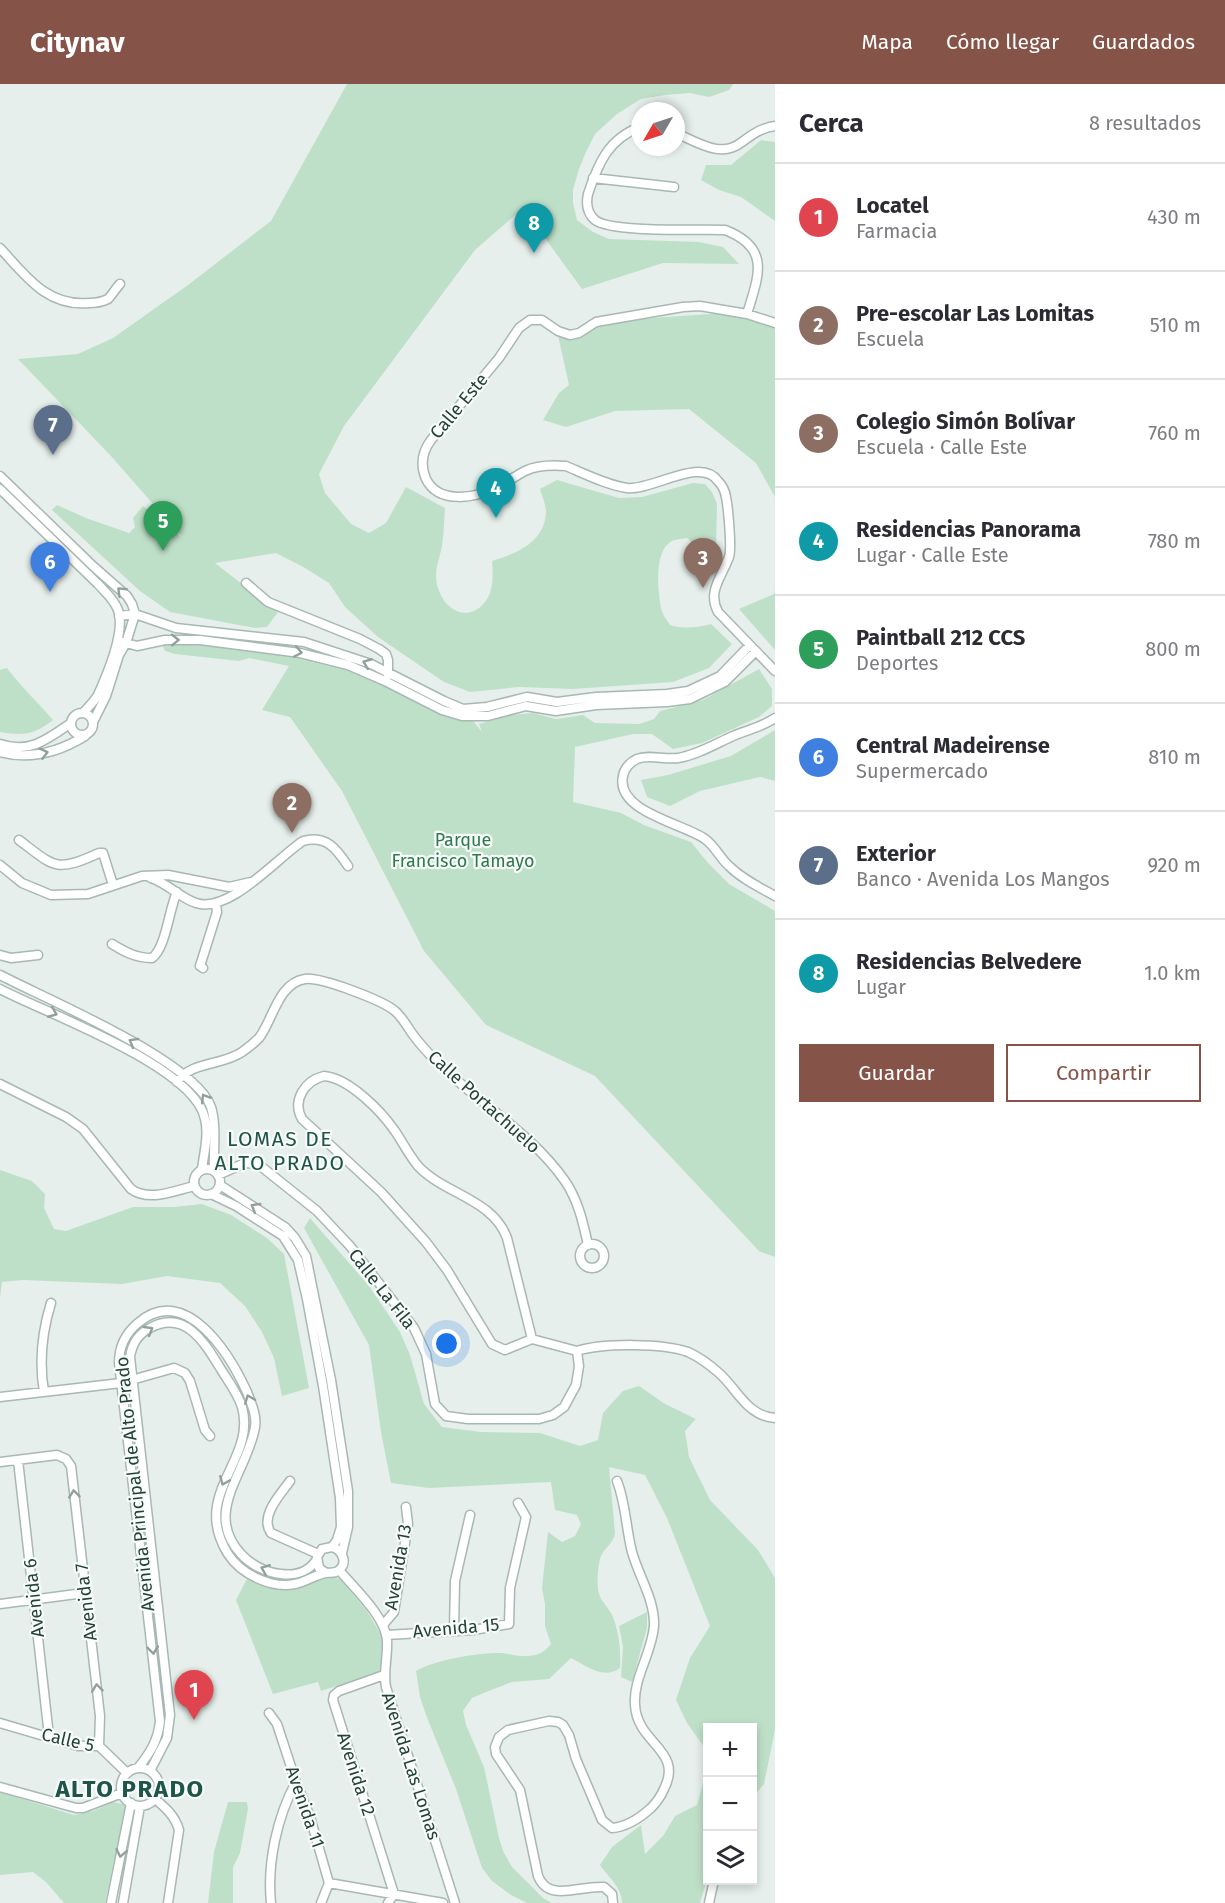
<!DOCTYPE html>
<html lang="es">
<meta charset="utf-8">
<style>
:root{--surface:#fff;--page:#f7f7f7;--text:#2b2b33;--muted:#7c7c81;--line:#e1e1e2;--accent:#855347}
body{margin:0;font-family:"Fira Sans",sans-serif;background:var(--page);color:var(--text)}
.controls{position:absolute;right:18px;bottom:18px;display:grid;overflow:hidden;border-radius:0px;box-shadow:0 3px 9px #0003}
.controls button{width:54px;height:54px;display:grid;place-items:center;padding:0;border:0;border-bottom:2px solid var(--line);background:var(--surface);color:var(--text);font:30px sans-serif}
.compass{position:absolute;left:631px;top:18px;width:54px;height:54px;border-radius:50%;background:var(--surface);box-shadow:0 3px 9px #0003;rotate:231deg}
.you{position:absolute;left:447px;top:1260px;width:21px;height:21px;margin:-15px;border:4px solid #fff;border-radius:50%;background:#1a73e8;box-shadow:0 0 0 9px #1a73e833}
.badge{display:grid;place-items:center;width:39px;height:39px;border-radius:50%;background:var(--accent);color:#fff;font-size:20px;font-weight:700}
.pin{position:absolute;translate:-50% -50px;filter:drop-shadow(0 2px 3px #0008)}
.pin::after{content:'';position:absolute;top:32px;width:21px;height:18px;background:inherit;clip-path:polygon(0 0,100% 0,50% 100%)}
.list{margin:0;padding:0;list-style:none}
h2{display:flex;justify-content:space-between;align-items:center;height:78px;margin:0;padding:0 24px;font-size:26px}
h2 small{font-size:20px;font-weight:400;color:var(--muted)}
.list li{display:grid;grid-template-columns:39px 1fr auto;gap:18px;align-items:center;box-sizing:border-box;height:108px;padding:0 24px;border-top:2px solid var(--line)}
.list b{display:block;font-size:22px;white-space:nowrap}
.list p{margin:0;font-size:20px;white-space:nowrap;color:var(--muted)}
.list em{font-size:20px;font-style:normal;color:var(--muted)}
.actions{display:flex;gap:12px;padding:18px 24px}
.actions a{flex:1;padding:14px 0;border:2px solid var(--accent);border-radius:0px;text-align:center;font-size:21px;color:var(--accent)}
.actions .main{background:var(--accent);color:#fff}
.icon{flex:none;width:33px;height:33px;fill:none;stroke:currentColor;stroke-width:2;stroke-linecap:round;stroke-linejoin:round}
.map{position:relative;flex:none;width:775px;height:1819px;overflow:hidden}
header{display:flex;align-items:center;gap:36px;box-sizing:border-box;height:84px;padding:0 30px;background:var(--accent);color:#fff}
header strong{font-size:28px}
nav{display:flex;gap:33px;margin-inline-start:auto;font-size:21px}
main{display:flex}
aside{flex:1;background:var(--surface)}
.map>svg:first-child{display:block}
.green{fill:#bfe0c8}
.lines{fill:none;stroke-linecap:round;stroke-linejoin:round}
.street-casing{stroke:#a8b8b2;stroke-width:11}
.street{stroke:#fff;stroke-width:8}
.oneway{stroke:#92a09c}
.labels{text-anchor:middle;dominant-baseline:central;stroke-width:4.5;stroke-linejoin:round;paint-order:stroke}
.street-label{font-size:18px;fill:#24423a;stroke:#f7fbf9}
.park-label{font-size:18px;fill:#2d7a4b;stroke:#f7fbf9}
.quarter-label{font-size:21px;letter-spacing:1.5px;fill:#1f5548;stroke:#f7fbf9}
.district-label{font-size:24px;font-weight:bold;letter-spacing:1.5px;fill:#1f5548;stroke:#f7fbf9}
</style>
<header>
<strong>Citynav</strong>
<nav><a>Mapa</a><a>Cómo llegar</a><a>Guardados</a></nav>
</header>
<main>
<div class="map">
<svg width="775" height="1819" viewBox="0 0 775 1819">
<rect width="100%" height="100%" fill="#e6efeb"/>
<path class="green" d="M 347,0 L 733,0 L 729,6 L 709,13 L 690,9 L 665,11 L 641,15 L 617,30 L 595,50 L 586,68 L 579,85 L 573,106 L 573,119 L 577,136 L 593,148 L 609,155 L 699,158 L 723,163 L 739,180 L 663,179 L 582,205 L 523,124 L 475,166 L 344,342 L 319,390 L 325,409 L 351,440 L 369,449 L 386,439 L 406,403 L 445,424 C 444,436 444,449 442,462 C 439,478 432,489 439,507 C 447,528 469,538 485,518 C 494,507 493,490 492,477 C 516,470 545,458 546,428 C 546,421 542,412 540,405 L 557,396 L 619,414 L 642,413 L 693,399 L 705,400 L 712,408 L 717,420 L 716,463 L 710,476 L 703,478 L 696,461 L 687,454 C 681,455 673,455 669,459 C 654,471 658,507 661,524 C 662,530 667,536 670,541 C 684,545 697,544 711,540 L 732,560 L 709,584 L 673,598 L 573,605 L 519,603 L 470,608 L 444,598 L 378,553 L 345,523 L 329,499 L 305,484 L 276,469 L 215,479 L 278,528 L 267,543 L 255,544 L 170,528 L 140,507 L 52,426 L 57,421 L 86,434 L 129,449 L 135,443 L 133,434 L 143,422 L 183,454 L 110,371 L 18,275 L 78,270 L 113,254 L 188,201 L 271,137 Z
M 761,56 L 775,58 L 775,137 L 741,113 L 719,106 L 701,96 L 706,81 L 731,81 Z
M 738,228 L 775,241 L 775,413 L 756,379 L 689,325 L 615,327 L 566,343 L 543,336 L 559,309 L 569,301 L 558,251 L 579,249 L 596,238 Z
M 775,507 L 775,566 L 739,525 L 774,510 Z
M 168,552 L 326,574 L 461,634 L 473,637 L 482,648 L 479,640 L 511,631 L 533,629 L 556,635 L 583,631 L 595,639 L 639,640 L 654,635 L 660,627 L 703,616 L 759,585 L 772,605 L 772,622 L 759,633 L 702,659 L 673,665 L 652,650 L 633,650 L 575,663 L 573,718 L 621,729 L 644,741 L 691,758 L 708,779 L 729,800 L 775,827 L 775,1173 L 759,1167 L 595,992 L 486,941 L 424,867 L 342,707 L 290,633 L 262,626 L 289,582 L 249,574 L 239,577 L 175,570 L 165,567 L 161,558 Z
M 7,584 C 21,603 38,618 53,636 C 34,651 23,652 0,648 L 0,586 Z
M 775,646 L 775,697 L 760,693 L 700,707 L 670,722 L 647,713 L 641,696 L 668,691 L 731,672 Z
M 0,1086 L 32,1097 L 45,1110 L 44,1124 L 54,1145 L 66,1147 L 133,1123 L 174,1123 L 202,1120 L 231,1131 L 267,1154 L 284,1170 L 309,1304 L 282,1312 L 274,1274 L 262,1248 L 245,1222 L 220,1199 L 167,1192 L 122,1200 L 23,1196 L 2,1198 L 0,1214 Z
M 310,1134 L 369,1202 L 400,1248 L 410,1271 L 424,1320 L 442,1343 L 481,1348 L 540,1349 L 580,1362 L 598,1356 L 603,1329 L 623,1307 L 639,1302 L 665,1320 L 696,1335 L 685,1347 L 689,1373 L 710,1416 L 758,1466 L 775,1494 L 775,1646 L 764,1700 L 753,1713 L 752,1644 L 708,1644 L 707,1667 L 687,1639 L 676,1616 L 690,1574 L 710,1542 L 667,1434 L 645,1391 L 609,1383 L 615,1449 C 614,1459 605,1463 601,1472 C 598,1479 597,1497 598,1505 C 599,1515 606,1521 611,1529 C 619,1545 621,1566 620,1584 C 603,1596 587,1582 571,1574 L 549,1595 L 512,1598 L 486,1608 L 472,1614 L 463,1627 L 466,1641 L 484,1683 L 499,1754 L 503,1767 L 512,1783 L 543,1814 L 552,1819 L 527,1819 L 511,1811 L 492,1797 L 482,1784 L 456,1705 L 426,1631 L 420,1613 L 416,1587 C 435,1576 476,1569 499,1569 C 508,1569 518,1573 527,1572 C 537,1572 545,1568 551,1560 L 545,1542 L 545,1520 L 542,1504 L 548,1448 L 562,1458 L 575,1452 L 581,1440 L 577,1431 L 555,1426 L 551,1398 L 429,1404 L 391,1399 L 381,1348 L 369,1261 L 304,1144 Z
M 330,1493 L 340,1495 L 367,1527 L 383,1554 L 384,1572 L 381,1588 L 321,1607 L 318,1598 L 273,1610 L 236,1516 L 247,1495 L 288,1506 Z
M 647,1528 L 647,1544 L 632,1598 L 621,1593 L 623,1563 L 619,1542 Z
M 707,1683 L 707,1795 L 700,1819 L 622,1819 C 622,1803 608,1793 600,1781 L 612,1763 L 641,1741 L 645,1770 L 663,1752 L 675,1732 L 697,1721 Z
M 0,1708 L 74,1731 L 93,1727 L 113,1718 L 126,1721 L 105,1819 L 64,1819 L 46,1798 L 33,1788 L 0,1791 Z
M 228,1718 L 247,1718 L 248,1725 L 240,1769 L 233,1783 L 233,1819 L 208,1819 L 214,1768 Z"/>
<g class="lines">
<g class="street-casing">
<path id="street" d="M 640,43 C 608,55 598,80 588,110 C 586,119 587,129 595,136 C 611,149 700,145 725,146 C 772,164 758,193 747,230
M 676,49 C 697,58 721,75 742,58 C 753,50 761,44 775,42
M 593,94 L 674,103
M 0,164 C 26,192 47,223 89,219 C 95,219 102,218 108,215 C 112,211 116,204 120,200
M 775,239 L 747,230 L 700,222 L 683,223 L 596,238 L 579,249 L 570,251 L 558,247 L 542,236 L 530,236 L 519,244 L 499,274 L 431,356 C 422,368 420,381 426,395 C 439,421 476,414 497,403 C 507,399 515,392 525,387 C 537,381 553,381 566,382 C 585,390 607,401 627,404 C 652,407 701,372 718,397 C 722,401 725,407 726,413 C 728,423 732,464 729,473 C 722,492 707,508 718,528 L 775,587
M 0,392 L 94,483 L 127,512 L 132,520 L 135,530 L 126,559 L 119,571 L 106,612 L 93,638
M 0,405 L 98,500 C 105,508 114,515 118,526 C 126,547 107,591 98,611 C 94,618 88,623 83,629
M 246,499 L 268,518 L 360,555 L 379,565 L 386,570 L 388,576 L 388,591
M 119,532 L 135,530 L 176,544 L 304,558 L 371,580 L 444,617 L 463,625 L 487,623 L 527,613 L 557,618 L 596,613 L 667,610 L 688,607 L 720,592 L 750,561
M 119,557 L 137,562 L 165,556 L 200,556 L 300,569 L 348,581 L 385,597 L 442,626 L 462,632 L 488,632 L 526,622 L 556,627 L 596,621 L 667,618 L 690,615 L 725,598 L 756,567
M71 640a11 11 0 1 1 22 0a11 11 0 1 1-22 0Z
M 775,634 C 762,643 747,646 733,652 C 715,660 697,671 678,674 C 665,676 649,670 637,675 C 630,678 624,685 623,692 C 615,728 685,740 705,755 C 715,762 720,774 729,782 C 742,795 759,803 775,812
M 0,660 C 30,670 48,655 71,639
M 0,668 C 30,676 59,668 85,652
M 19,756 C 55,783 55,789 99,769 L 103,769 L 113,801
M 0,781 L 22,799 L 51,811 L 88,810 L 142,792 L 168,791 L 229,803 L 251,798
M 151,794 C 169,800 180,814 196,819 C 229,830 277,774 303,757 C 326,751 336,764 348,782
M 112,860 C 125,868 136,874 152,874 C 166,864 169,825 177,808
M 0,871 L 11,874 L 38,871
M 203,884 L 200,882 L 217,828 L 216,819
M 0,891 C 46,915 195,977 211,1023 C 217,1043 213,1067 214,1087
M 0,905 C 45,929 195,982 205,1035 C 209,1050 204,1070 202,1085
M 324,992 C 349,994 381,1027 395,1047 C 403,1059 409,1071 418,1082 C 444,1110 493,1115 507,1154 L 532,1255 L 505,1266 L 492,1260 L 447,1186 L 426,1158 L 381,1108 L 302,1035 C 292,1017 304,997 324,992 Z
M 177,998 C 191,977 222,982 242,968 C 248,964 254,959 259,954 C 273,936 278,899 305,895 C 321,893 382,916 395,927 C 403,934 408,944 414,952 C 422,963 432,973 442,983 C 482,1021 533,1051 565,1097 C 578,1116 583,1138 588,1161
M 0,1000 L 66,1033 L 83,1045 L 131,1105 C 149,1118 174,1107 194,1102
M194 1098a13 13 0 1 1 26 0a13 13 0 1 1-26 0Z
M 218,1091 L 245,1079 L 258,1080 L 317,1127 L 350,1162 L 414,1244 L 426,1270 L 435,1320 L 446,1332 L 468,1335 L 539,1335 L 553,1331 L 564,1323 L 576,1301 L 579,1282 L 577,1267
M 220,1101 L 285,1143 L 295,1154 L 306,1172 L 331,1296 L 348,1407 L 348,1443 L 342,1469
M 211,1110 L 236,1122 L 283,1152 L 298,1176 L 307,1215 L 323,1302 L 340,1414 L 341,1443 L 337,1456 L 332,1463
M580 1172a12 12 0 1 1 24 0a12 12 0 1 1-24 0Z
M 532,1255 L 577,1267
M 577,1267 C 603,1259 663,1259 688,1268 C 699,1273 710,1281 719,1289 C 738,1306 747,1332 775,1334
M 44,1308 C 39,1278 42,1248 51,1219
M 0,1313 L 121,1299 L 174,1284 L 185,1289 L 190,1297 L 205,1346 L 210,1352
M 18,1376 L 49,1652
M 0,1378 L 57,1371 L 66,1375 L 71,1382 L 100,1632 L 99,1662
M 290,1397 C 281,1410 259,1432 271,1449 L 318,1470
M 339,1486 C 354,1504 385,1532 387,1556 C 388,1572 383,1588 386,1603 L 455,1819
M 0,1520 L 84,1509
M 383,1541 L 394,1528 L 408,1440 L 406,1423
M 454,1546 L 455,1497 L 470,1431
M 386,1551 L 473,1546 L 509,1540 L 510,1504 L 526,1433 L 518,1419
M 384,1591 L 339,1607 L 334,1611 L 333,1616 L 394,1810 L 388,1819
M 269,1629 L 277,1640 L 296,1698 L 310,1733 L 329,1799 L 321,1819
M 0,1639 L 78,1662 L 99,1662 L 127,1689
M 138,1684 C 150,1669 158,1657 160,1637 L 119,1279 C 119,1263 126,1249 138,1239 C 186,1198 230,1271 247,1308 C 251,1319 257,1331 255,1343 C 248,1387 202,1428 241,1470 C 251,1481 267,1489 281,1490 C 295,1492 309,1488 317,1475
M121 1703a19 19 0 1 1 38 0a19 19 0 1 1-38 0Z
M 150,1687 L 167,1654 L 170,1631 L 130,1273 C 132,1260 138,1250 150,1244 C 186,1224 206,1261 222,1287 C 229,1298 238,1310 242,1323 C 257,1377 190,1409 228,1470 C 241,1490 271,1505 295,1500 C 306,1498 315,1491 325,1489 C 330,1488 333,1490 338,1487 C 349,1479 342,1466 332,1463 L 322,1465 L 317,1473 L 319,1484 L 326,1489
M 0,1703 L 76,1724 L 83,1724 L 122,1709
M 155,1715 C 166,1724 175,1732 179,1746 L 168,1819
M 329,1799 L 443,1819
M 111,1819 L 131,1719
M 123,1819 L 140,1722
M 271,1819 C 267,1779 277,1733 296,1698
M 613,1819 L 612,1810 L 604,1803 C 579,1801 549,1819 538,1792 L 520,1706 L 496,1670 L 495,1663 L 499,1653 L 508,1646 L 549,1637 L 558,1638 L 563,1641 L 569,1651 L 576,1675 L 602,1736 L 612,1744 C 626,1743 641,1733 651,1724 C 657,1718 661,1712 664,1705 C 684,1666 637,1660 635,1621 C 633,1594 652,1569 654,1542 C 655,1516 639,1493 632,1468 C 626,1445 626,1420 617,1397
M 709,1819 L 714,1796"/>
</g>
<use href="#street" class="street"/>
</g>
<defs><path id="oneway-chevron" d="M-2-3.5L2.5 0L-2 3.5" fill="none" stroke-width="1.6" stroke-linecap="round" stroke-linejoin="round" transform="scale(1.5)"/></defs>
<g class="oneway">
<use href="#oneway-chevron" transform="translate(121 507) rotate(-136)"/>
<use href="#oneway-chevron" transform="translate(175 556) rotate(-1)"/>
<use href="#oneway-chevron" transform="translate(298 568) rotate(11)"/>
<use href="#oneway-chevron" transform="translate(367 579) rotate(-158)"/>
<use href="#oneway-chevron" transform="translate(44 669) rotate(-14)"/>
<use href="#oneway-chevron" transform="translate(53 929) rotate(22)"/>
<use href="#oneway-chevron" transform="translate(133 958) rotate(-150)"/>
<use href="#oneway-chevron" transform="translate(205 1014) rotate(-122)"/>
<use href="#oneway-chevron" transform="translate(255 1123) rotate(-149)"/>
<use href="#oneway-chevron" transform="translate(149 1246) rotate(-30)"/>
<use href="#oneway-chevron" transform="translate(249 1315) rotate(-112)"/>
<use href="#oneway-chevron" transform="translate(224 1397) rotate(112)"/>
<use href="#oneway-chevron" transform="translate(74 1410) rotate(-96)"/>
<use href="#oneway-chevron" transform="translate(265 1485) rotate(-158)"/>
<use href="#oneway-chevron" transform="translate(153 1566) rotate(83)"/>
<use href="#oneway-chevron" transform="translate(97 1604) rotate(-97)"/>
<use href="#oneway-chevron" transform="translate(121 1769) rotate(101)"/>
</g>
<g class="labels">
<g class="street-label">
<text transform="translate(459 322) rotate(-50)">Calle Este</text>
<text transform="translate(484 1018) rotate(42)">Calle Portachuelo</text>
<text transform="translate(382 1205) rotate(52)">Calle La Fila</text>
<text transform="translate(135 1400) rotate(-96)">Avenida Principal de Alto Prado</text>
<text transform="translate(398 1483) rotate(-80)">Avenida 13</text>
<text transform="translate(34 1514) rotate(-96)">Avenida 6</text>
<text transform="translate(86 1518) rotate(-97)">Avenida 7</text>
<text transform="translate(456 1544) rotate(-5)">Avenida 15</text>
<text transform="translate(68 1656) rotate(13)">Calle 5</text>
<text transform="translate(411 1682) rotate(72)">Avenida Las Lomas</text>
<text transform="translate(356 1690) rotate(72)">Avenida 12</text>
<text transform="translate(305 1723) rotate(71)">Avenida 11</text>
</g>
<g class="park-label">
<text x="463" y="756">Parque<tspan x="463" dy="21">Francisco Tamayo</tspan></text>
</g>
<g class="quarter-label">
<text x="280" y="1055">LOMAS DE<tspan x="280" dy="24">ALTO PRADO</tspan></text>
</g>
<g class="district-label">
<text x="130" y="1705">ALTO PRADO</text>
</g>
</g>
</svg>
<div class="controls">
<button>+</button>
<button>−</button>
<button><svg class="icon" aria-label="layers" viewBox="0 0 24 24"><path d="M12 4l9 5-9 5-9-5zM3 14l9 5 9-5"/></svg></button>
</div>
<svg class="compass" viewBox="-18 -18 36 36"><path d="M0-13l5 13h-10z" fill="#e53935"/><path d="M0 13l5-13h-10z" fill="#7c7c81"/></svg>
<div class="you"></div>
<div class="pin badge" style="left:194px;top:1636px;background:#e0444e">1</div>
<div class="pin badge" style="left:292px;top:749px;background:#8d6e63">2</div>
<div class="pin badge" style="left:703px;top:504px;background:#8d6e63">3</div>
<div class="pin badge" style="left:496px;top:434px;background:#0f9aa8">4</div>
<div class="pin badge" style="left:163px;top:467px;background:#2e9e5b">5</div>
<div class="pin badge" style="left:50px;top:508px;background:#3f7fe0">6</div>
<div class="pin badge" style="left:53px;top:371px;background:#5c6f8a">7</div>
<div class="pin badge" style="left:534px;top:169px;background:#0f9aa8">8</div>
</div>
<aside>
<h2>Cerca<small>8 resultados</small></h2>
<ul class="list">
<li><span class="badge" style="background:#e0444e">1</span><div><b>Locatel</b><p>Farmacia</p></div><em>430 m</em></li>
<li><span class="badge" style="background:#8d6e63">2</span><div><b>Pre-escolar Las Lomitas</b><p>Escuela</p></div><em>510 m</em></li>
<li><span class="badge" style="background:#8d6e63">3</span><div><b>Colegio Simón Bolívar</b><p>Escuela · Calle Este</p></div><em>760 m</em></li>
<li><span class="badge" style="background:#0f9aa8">4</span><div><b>Residencias Panorama</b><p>Lugar · Calle Este</p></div><em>780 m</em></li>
<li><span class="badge" style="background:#2e9e5b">5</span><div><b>Paintball 212 CCS</b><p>Deportes</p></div><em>800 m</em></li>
<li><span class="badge" style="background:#3f7fe0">6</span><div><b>Central Madeirense</b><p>Supermercado</p></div><em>810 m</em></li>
<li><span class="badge" style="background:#5c6f8a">7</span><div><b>Exterior</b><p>Banco · Avenida Los Mangos</p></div><em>920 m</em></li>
<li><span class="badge" style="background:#0f9aa8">8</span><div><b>Residencias Belvedere</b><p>Lugar</p></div><em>1.0 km</em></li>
</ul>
<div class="actions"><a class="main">Guardar</a><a>Compartir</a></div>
</aside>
</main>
